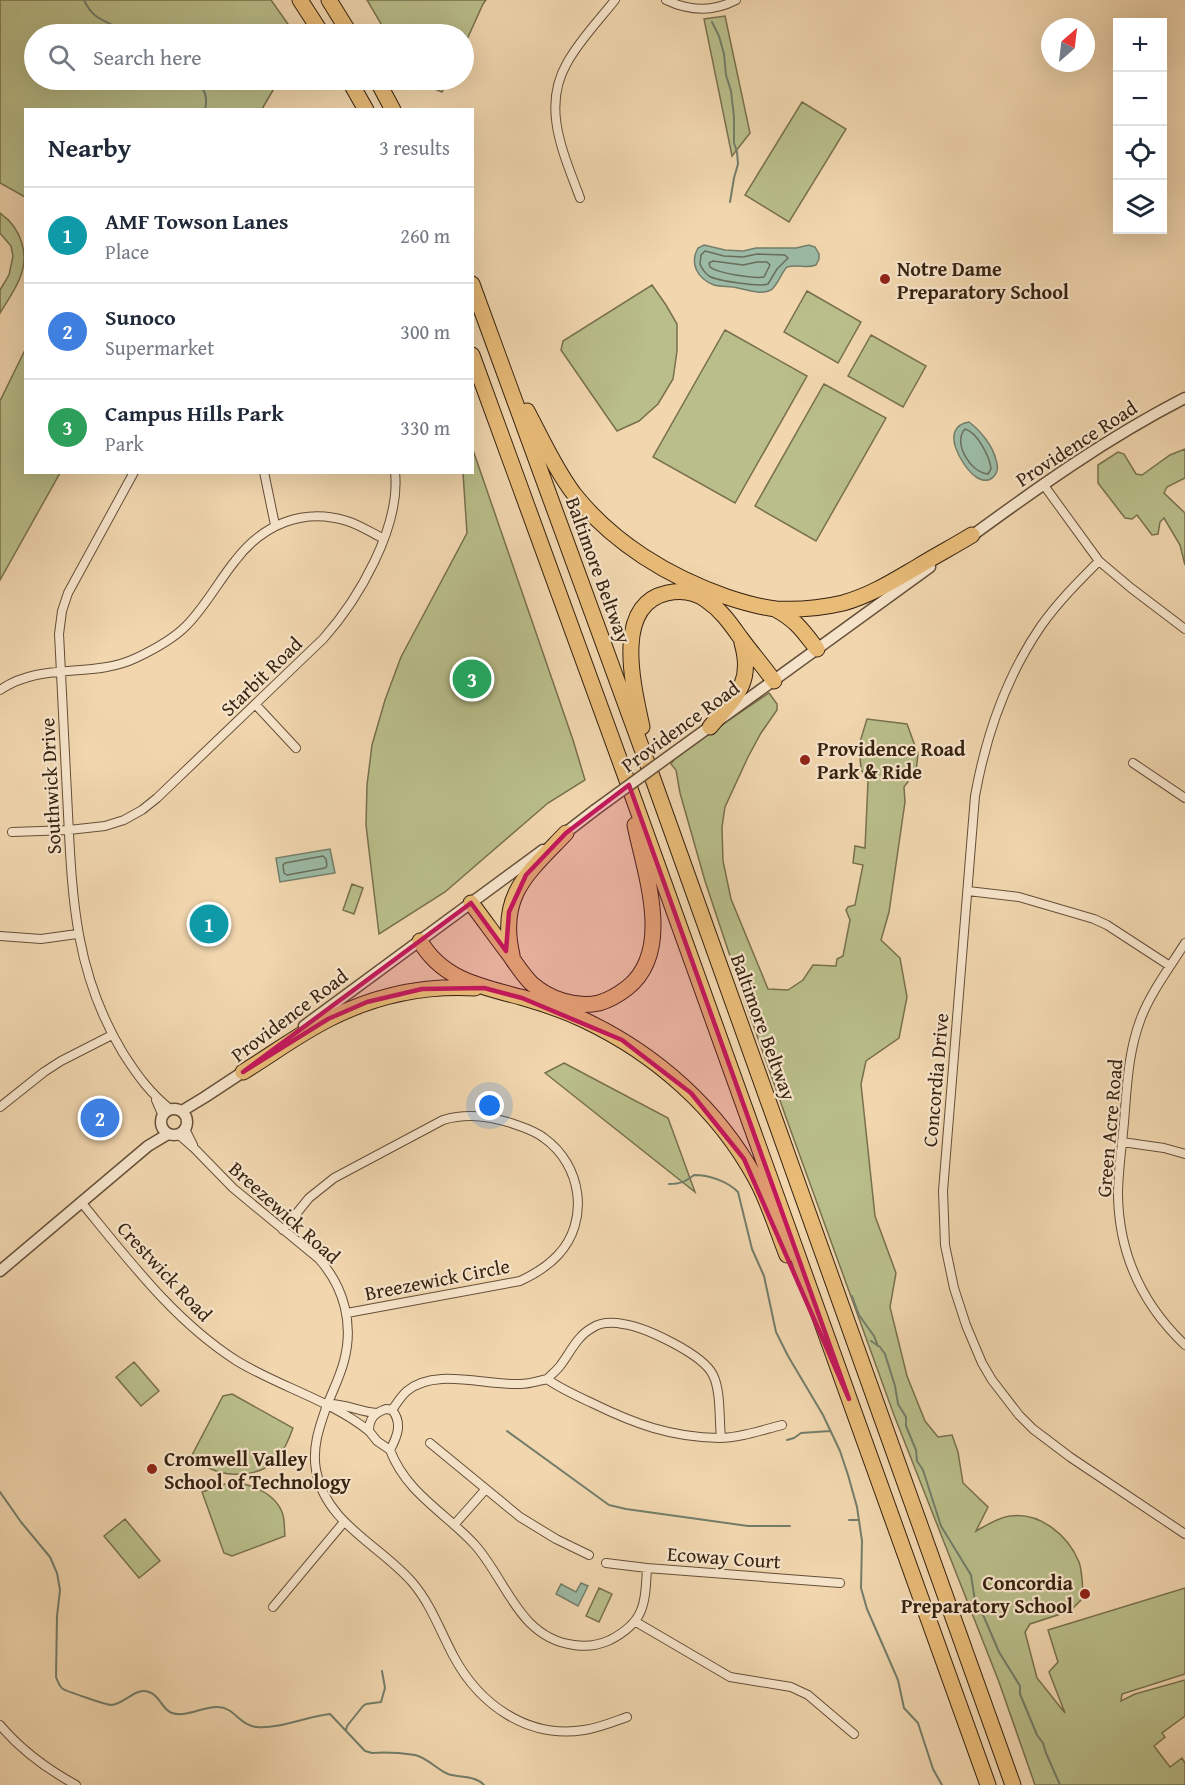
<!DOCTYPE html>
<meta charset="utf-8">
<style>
:root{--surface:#fff;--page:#f6f6f7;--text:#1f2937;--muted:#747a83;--line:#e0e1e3;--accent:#b45309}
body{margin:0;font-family:"Gentium Book Plus",serif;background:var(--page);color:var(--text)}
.controls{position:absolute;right:18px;top:18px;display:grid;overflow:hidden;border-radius:0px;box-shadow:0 6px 24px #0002}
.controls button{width:54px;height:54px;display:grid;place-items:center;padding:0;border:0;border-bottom:2px solid var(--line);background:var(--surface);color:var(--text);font:30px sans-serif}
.compass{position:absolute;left:1041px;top:18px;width:54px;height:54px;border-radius:50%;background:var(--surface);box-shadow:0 6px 24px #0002;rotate:28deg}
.you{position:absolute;left:490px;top:1106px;width:21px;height:21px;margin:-15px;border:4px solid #fff;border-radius:50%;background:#1a73e8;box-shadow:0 0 0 9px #1a73e833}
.badge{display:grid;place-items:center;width:39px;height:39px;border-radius:50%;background:var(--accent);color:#fff;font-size:20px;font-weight:700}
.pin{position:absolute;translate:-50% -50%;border:3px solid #fff;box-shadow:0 2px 6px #0006}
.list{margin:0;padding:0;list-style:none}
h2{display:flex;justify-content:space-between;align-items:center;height:78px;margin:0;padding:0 24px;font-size:26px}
h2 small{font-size:20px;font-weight:400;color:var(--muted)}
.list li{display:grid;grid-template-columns:39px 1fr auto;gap:18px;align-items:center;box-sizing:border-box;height:96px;padding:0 24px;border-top:2px solid var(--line)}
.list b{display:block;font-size:22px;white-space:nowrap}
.list p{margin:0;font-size:20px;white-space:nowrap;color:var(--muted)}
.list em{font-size:20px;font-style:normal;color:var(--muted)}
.icon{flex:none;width:33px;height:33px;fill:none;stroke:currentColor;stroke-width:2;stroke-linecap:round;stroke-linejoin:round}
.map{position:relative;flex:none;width:1185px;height:1785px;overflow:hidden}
.search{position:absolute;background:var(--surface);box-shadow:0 6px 24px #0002;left:24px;top:24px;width:450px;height:66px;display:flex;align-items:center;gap:15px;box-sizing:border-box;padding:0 21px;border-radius:33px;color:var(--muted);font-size:22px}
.panel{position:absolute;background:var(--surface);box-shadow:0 6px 24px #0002;left:24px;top:108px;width:450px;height:366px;border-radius:0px}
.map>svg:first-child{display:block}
.green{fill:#b9be8a;stroke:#78704e;stroke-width:1.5}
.water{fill:#9cbaa5;stroke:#737d6a;stroke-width:1.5}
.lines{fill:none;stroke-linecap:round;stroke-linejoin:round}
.shore{stroke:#696e5b;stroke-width:1.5}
.stream{stroke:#737d6a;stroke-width:2}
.minor-casing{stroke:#654f38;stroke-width:10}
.tertiary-casing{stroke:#654f38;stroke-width:13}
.motorway-casing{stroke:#362211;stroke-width:17}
.minor{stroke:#f6e4ca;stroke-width:8}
.tertiary{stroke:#f6e4ca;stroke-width:10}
.motorway{stroke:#e8bb77;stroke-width:15}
.tertiary-bridge-casing{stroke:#654f38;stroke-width:13;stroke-linecap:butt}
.tertiary-bridge{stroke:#f6e4ca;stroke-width:10}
.marked{fill:#c2185b;fill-opacity:0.2;stroke:#c2185b;stroke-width:4.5;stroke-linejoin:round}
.poi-dot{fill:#8f2418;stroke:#f6e4ca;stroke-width:2}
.labels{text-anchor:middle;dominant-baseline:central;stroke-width:4.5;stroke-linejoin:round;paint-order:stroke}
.poi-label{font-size:20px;font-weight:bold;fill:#362211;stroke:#f6e4ca;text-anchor:start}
.street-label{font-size:20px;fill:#362211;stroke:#f6e4ca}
</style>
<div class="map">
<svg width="1185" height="1785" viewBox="0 0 1185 1785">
<rect width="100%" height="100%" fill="#f1d6ae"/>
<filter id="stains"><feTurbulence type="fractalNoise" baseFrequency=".00333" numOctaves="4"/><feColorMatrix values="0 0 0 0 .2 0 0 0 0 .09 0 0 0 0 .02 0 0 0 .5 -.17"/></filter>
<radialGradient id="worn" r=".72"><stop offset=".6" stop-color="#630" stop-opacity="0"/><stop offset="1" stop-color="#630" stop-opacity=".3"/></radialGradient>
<path class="green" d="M 0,0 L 271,0 L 295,34 L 34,34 L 34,80 L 279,80 L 262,109 L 26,110 L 25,197 L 0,183 Z
M 367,0 L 486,0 L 483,4 L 464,46 L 464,34 L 387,34 Z
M 725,16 L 750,133 L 732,156 L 704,19 Z
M 413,80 L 448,80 L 442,92 Z
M 802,102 L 846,129 L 789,222 L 745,195 Z
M 0,213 C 22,228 30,256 19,280 C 14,292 6,303 0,313 L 0,290 L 9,275 L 13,256 L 11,246 L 0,233 Z
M 652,285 L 666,305 L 677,324 L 677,351 L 673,379 L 658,404 L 639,421 L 617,431 L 561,350 L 563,341 Z
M 807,291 L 861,322 L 838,363 L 784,332 Z
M 725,330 L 807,376 L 735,503 L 653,457 Z
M 871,335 L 926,366 L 903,407 L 848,376 Z
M 25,350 L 26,472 L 60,473 L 0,580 L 0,401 Z
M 824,384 L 886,418 L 816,541 L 755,506 Z
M 1185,449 L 1185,478 L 1167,487 L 1164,493 L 1185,513 L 1185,565 L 1180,545 L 1164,518 L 1160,522 L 1158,534 L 1152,535 L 1137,515 L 1132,519 L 1125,518 L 1098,483 L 1098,465 L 1118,452 L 1124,454 L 1136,474 L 1142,475 L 1170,455 Z
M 473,450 L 573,740 L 585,780 L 548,803 L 445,892 L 379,934 L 366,825 L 367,785 L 372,745 L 385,700 L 401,657 L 467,533 L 463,473 L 472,472 Z
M 769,693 L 777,704 L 777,710 L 761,733 L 748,757 L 725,807 L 722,827 L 723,861 L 731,899 L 768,989 L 788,990 L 803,980 L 813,965 L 836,966 L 837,959 L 843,956 L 850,920 L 846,910 L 848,907 L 855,905 L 863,865 L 853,863 L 855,846 L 865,848 L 868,782 L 861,769 L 859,745 L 867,719 L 907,724 L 918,754 L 916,771 L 904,787 L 905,802 L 889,912 L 881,940 L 900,958 L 907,997 L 899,1038 L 866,1061 L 861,1084 L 875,1216 L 896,1273 L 890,1307 L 907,1376 L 925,1421 L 938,1437 L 952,1435 L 958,1452 L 963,1483 L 988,1507 L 976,1531 C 987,1525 997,1518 1010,1516 C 1040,1512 1068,1535 1079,1562 C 1082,1570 1083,1590 1083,1598 L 1070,1611 L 1030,1624 L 1025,1632 L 1037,1678 L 1065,1713 L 1049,1672 L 1058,1662 L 1048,1630 L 1185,1588 L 1185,1674 L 1122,1694 L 1121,1701 L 1135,1694 L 1185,1680 L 1185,1716 L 1162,1733 L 1165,1737 L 1154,1746 L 1170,1767 L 1182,1758 L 1185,1763 L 1185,1785 L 1035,1785 L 999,1682 L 894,1415 L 788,1123 L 748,1010 L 705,881 L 680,793 L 676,770 L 671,764 L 677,755 Z
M 352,884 L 363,888 L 354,914 L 343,910 Z
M 564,1063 L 668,1118 L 695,1192 L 545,1073 Z
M 134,1362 L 159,1391 L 141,1406 L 116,1377 Z
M 232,1394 L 293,1428 C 289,1439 285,1449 278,1458 C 263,1476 231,1478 211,1469 C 204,1466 197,1461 191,1457 L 223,1396 Z
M 240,1483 C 257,1487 275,1495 282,1512 C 285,1519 284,1528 285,1536 L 232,1556 L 224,1553 L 202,1492 L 225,1484 Z
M 125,1519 L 160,1561 L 139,1578 L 104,1536 Z
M 599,1588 L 612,1594 L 599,1622 L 586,1616 Z"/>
<path class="water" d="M 704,245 L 725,250 L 743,251 L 756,248 L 796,248 L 809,245 L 815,247 L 819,254 L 819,259 L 816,265 C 807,269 798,264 787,267 C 781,273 778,285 771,290 C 762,295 747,290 738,288 C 730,286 722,287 714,285 C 698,279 689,264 698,248 Z
M 969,422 C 980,430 993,446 996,460 C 1001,474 990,486 976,477 C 962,467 938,427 969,422 Z
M 330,849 L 335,873 L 280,882 L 276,858 Z
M 581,1583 L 588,1586 L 578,1606 L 556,1594 L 561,1584 L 576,1592 Z"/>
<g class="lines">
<path class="shore" d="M 705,251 L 724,256 L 743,257 L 757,254 L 785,255 L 788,258 L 777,269 L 768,284 C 760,287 717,281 709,276 C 705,273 702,269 700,264 L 701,255 Z
M 713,261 L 743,265 L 757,262 L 767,262 L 770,265 L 764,277 C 754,279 717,273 710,267 L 709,263 Z
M 965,429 C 977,432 990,457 991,469 L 988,474 C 971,473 952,443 965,429 Z
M 323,856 L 326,859 L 327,866 L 325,868 L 287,875 L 284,873 L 283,865 L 285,863 Z"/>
<path class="stream" d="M 84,0 C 95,24 110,19 125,34
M 712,22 L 719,36 L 724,54 L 726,75 L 731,91 L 734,117 L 734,143 L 737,152 L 738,164 L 734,178 L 730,202
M 167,80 C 171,83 175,85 180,86 C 185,87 190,85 195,85 C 207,86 207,101 205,110
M 669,1184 C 680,1184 685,1182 694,1175 C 709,1175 727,1181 738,1192 L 752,1249 L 764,1276 L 776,1332 L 788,1356 L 823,1415 L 840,1451 L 848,1475 L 857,1507 L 862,1541 L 861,1588 L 867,1609 L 898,1680 L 904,1708 L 918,1723 L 933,1769 L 942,1785
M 852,1296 L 859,1315 L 874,1336 L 878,1346
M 871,1341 L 880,1347 L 885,1354 L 895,1386 L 898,1404 L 906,1417 L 906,1426 L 916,1450 L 917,1461 L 923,1470 L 941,1526 L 971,1575 L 975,1601 L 984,1617 L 999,1652 L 1020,1686 L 1020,1694 L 1037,1735 L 1043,1743 L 1046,1753 L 1060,1785
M 507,1431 L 609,1505 L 626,1509 L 748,1526 L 790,1526
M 787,1440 L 794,1438 L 801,1433 L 830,1431
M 0,1492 L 21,1522 L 50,1557 L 57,1573 L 60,1590 L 57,1616 L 56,1677 C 58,1682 59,1686 63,1689 C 66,1691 107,1705 111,1705 C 125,1704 135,1687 149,1692 C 160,1695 162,1710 172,1713 C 187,1718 203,1706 218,1707 C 234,1707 240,1726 257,1727 C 280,1729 308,1716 330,1714 L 365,1751 L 372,1753 C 386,1752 401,1753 415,1755 C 428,1758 436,1769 448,1774 C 460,1778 475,1775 484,1785
M 849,1520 L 858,1520
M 346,1730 L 347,1726 L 363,1706 L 366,1704 L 381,1702 L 385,1688 L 382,1671"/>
<g class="minor-casing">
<path id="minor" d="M 666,0 C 689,11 713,12 736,0
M 580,198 C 564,154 541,108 567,63 C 579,41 599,20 615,0
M 134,472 L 68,593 L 62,611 L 59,634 C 62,687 64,740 67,794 C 72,889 72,969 123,1053 C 137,1075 150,1093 170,1109
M 264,472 L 275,525
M 1043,484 L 1099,561 L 1131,588 L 1185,629
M 1099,561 C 1078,582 1058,602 1041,626 C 1006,677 986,735 975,796 L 943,1191 L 945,1245 L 954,1288 L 966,1325 L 982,1363 L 992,1380 L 1019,1415 L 1033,1429 L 1070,1457 L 1185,1534
M 0,690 C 42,661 92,679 136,658 C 153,650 172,640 186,626 C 205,607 218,582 235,561 C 262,525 303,507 347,521 C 360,525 372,533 384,539
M 255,704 L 296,748
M 1133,763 L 1185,798
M 12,832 L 69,830 L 105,826 L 124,820 L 142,810 L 157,798 L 323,639 C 358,600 401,527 395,472
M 968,891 L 1019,897 L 1094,919 L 1107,925 L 1170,966
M 0,936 L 41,939 L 77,934
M 1185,943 C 1170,967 1151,992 1141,1018 C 1128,1052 1127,1086 1124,1122 C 1122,1146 1118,1171 1118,1195 C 1119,1255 1142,1304 1185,1345
M 156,1100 L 162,1114
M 0,1107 L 44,1072 L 61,1061 L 112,1035
M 185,1129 L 193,1145
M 178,1134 L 194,1148 L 233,1188 L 319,1259 C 344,1287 354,1324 344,1361 C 340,1377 332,1392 326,1408 C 319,1428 312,1448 316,1470 C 325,1523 380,1545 412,1582 C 431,1604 440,1631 454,1657 C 480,1705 528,1739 584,1730 C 599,1728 613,1722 627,1717
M 1122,1142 L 1164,1148 L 1185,1154
M 81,1202 C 128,1259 174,1321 237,1361 C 280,1387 330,1400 369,1431
M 283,1230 L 309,1198 L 334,1178 L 443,1120 C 467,1113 487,1116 511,1123 C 522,1127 534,1130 544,1138 C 582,1165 590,1221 558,1255 C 547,1267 535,1274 520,1281 L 347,1313
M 547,1379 C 551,1375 556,1371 560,1366 C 570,1353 577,1336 592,1328 C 601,1322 612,1322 623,1324 C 645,1327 703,1354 713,1375 C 721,1391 719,1419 721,1438
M 328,1404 C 345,1403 359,1412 377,1413
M 386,1409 L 392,1410 C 403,1423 397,1437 390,1450 L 377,1441 L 369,1431 C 369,1419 374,1413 386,1409 Z
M 392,1410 C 397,1403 401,1396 407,1391 C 435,1367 486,1386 520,1384 C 529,1384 538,1381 547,1379 C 561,1389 577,1396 592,1403 C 635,1424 670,1437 719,1438 C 740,1438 762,1430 782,1425
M 430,1443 L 520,1517 L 556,1539 L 589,1555
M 390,1450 C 407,1494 445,1512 475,1545 C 507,1581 519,1638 574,1645 C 586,1647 599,1645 610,1640 C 645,1622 645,1604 647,1568
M 454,1525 L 485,1490
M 606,1563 L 647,1568 L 840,1583
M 273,1607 L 344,1522
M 636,1622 L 730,1677 L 791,1687 L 808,1695 L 854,1734
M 0,1725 C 21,1750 47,1769 76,1785"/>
</g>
<g class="tertiary-casing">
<path id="tertiary" d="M 966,540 C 1037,488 1107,438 1185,398
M 679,749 L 930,567
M 560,837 L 595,810
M 304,1026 L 543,850
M161 1122a13 13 0 1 1 26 0a13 13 0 1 1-26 0Z
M 182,1111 L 205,1097 L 249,1068
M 0,1271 L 148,1146 L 168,1134"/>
</g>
<g class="motorway-casing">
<path id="motorway" d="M 300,0 L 322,34
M 329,0 L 350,34
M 349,80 L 366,110
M 377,80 L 393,110
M 472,284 L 653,779 L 1013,1785
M 472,355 L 624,772 L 988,1785
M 527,411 C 542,439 555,469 574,494 C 613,543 669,577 727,597 C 742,602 759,607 776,609 C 797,610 822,608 843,603 C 871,595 893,581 917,567 C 935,556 954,546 972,535
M 775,609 C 796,620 803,631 817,649
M 642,727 C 634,689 612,605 667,593 C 681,590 695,592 706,600 C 721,610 730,623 740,637 C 751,652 763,666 774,681
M 710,727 C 734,698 754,684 742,643
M 471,903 C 484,920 496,937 509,954 C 516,964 523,975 531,983 C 549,999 575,1008 599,1003 C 609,1000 618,995 627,988 C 674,951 645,874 635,825
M 420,941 C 443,981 484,987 524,998 C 545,1004 565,1011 584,1020 C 656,1054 718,1109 756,1179 C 769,1203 777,1230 787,1255
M 512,955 C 498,895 528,873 566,833
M 243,1072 C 271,1055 299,1034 329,1019 C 374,996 423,985 475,988"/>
</g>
<use href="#minor" class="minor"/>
<use href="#tertiary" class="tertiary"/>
<use href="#motorway" class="motorway"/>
<g class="tertiary-bridge-casing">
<path id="tertiary-bridge" d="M 595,810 L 679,749"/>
</g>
<use href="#tertiary-bridge" class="tertiary-bridge"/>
</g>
<path class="marked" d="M 629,785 L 849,1399 L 744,1159 L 691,1093 L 622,1040 L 522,998 L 484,988 L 422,989 L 367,1002 L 328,1019 L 243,1072 L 471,903 L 506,951 L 509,912 L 526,875 L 566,833 Z"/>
<g class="poi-dot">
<circle cx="885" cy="279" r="6"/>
<circle cx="805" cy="760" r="6"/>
<circle cx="152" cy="1469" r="6"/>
<circle cx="1085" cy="1594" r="6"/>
</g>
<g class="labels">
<g class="poi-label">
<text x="897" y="268">Notre Dame<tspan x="897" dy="23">Preparatory School</tspan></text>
<text x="817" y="748">Providence Road<tspan x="817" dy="23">Park &amp; Ride</tspan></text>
<text x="164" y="1458">Cromwell Valley<tspan x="164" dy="23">School of Technology</tspan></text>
<text x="1073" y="1582" text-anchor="end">Concordia<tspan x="1073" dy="23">Preparatory School</tspan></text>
</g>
<g class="street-label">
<text transform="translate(1076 443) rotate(-33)">Providence Road</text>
<text transform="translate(599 570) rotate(70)">Baltimore Beltway</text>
<text transform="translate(261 676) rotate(-44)">Starbit Road</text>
<text transform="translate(680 726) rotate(-36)">Providence Road</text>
<text transform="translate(50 786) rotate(-93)">Southwick Drive</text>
<text transform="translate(289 1015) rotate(-37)">Providence Road</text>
<text transform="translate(764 1027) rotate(70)">Baltimore Beltway</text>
<text transform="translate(935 1080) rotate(-85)">Concordia Drive</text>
<text transform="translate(1109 1128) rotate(-85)">Green Acre Road</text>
<text transform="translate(285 1212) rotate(42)">Breezewick Road</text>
<text transform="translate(165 1271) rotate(47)">Crestwick Road</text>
<text transform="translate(437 1279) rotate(-11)">Breezewick Circle</text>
<text transform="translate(724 1557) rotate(4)">Ecoway Court</text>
</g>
</g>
<rect width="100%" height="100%" filter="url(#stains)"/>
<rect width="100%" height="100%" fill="url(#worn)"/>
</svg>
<div class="controls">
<button>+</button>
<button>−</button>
<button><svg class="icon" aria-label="locate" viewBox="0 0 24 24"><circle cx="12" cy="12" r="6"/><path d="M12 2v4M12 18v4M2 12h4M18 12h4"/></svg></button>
<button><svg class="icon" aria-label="layers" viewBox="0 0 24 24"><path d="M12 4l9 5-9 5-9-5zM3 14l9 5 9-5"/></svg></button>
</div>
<svg class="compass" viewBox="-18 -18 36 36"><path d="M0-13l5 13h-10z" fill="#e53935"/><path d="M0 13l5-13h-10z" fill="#747a83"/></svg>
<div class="you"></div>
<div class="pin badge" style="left:209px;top:924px;background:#0f9aa8">1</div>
<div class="pin badge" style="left:100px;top:1118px;background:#3f7fe0">2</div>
<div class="pin badge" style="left:472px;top:679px;background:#2e9e5b">3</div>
<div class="search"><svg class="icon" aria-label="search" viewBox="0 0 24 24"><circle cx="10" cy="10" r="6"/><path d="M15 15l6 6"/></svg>Search here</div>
<section class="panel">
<h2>Nearby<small>3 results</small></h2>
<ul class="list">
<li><span class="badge" style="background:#0f9aa8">1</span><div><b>AMF Towson Lanes</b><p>Place</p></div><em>260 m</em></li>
<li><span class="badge" style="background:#3f7fe0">2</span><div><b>Sunoco</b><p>Supermarket</p></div><em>300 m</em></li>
<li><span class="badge" style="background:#2e9e5b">3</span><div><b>Campus Hills Park</b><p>Park</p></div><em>330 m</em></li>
</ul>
</section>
</div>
